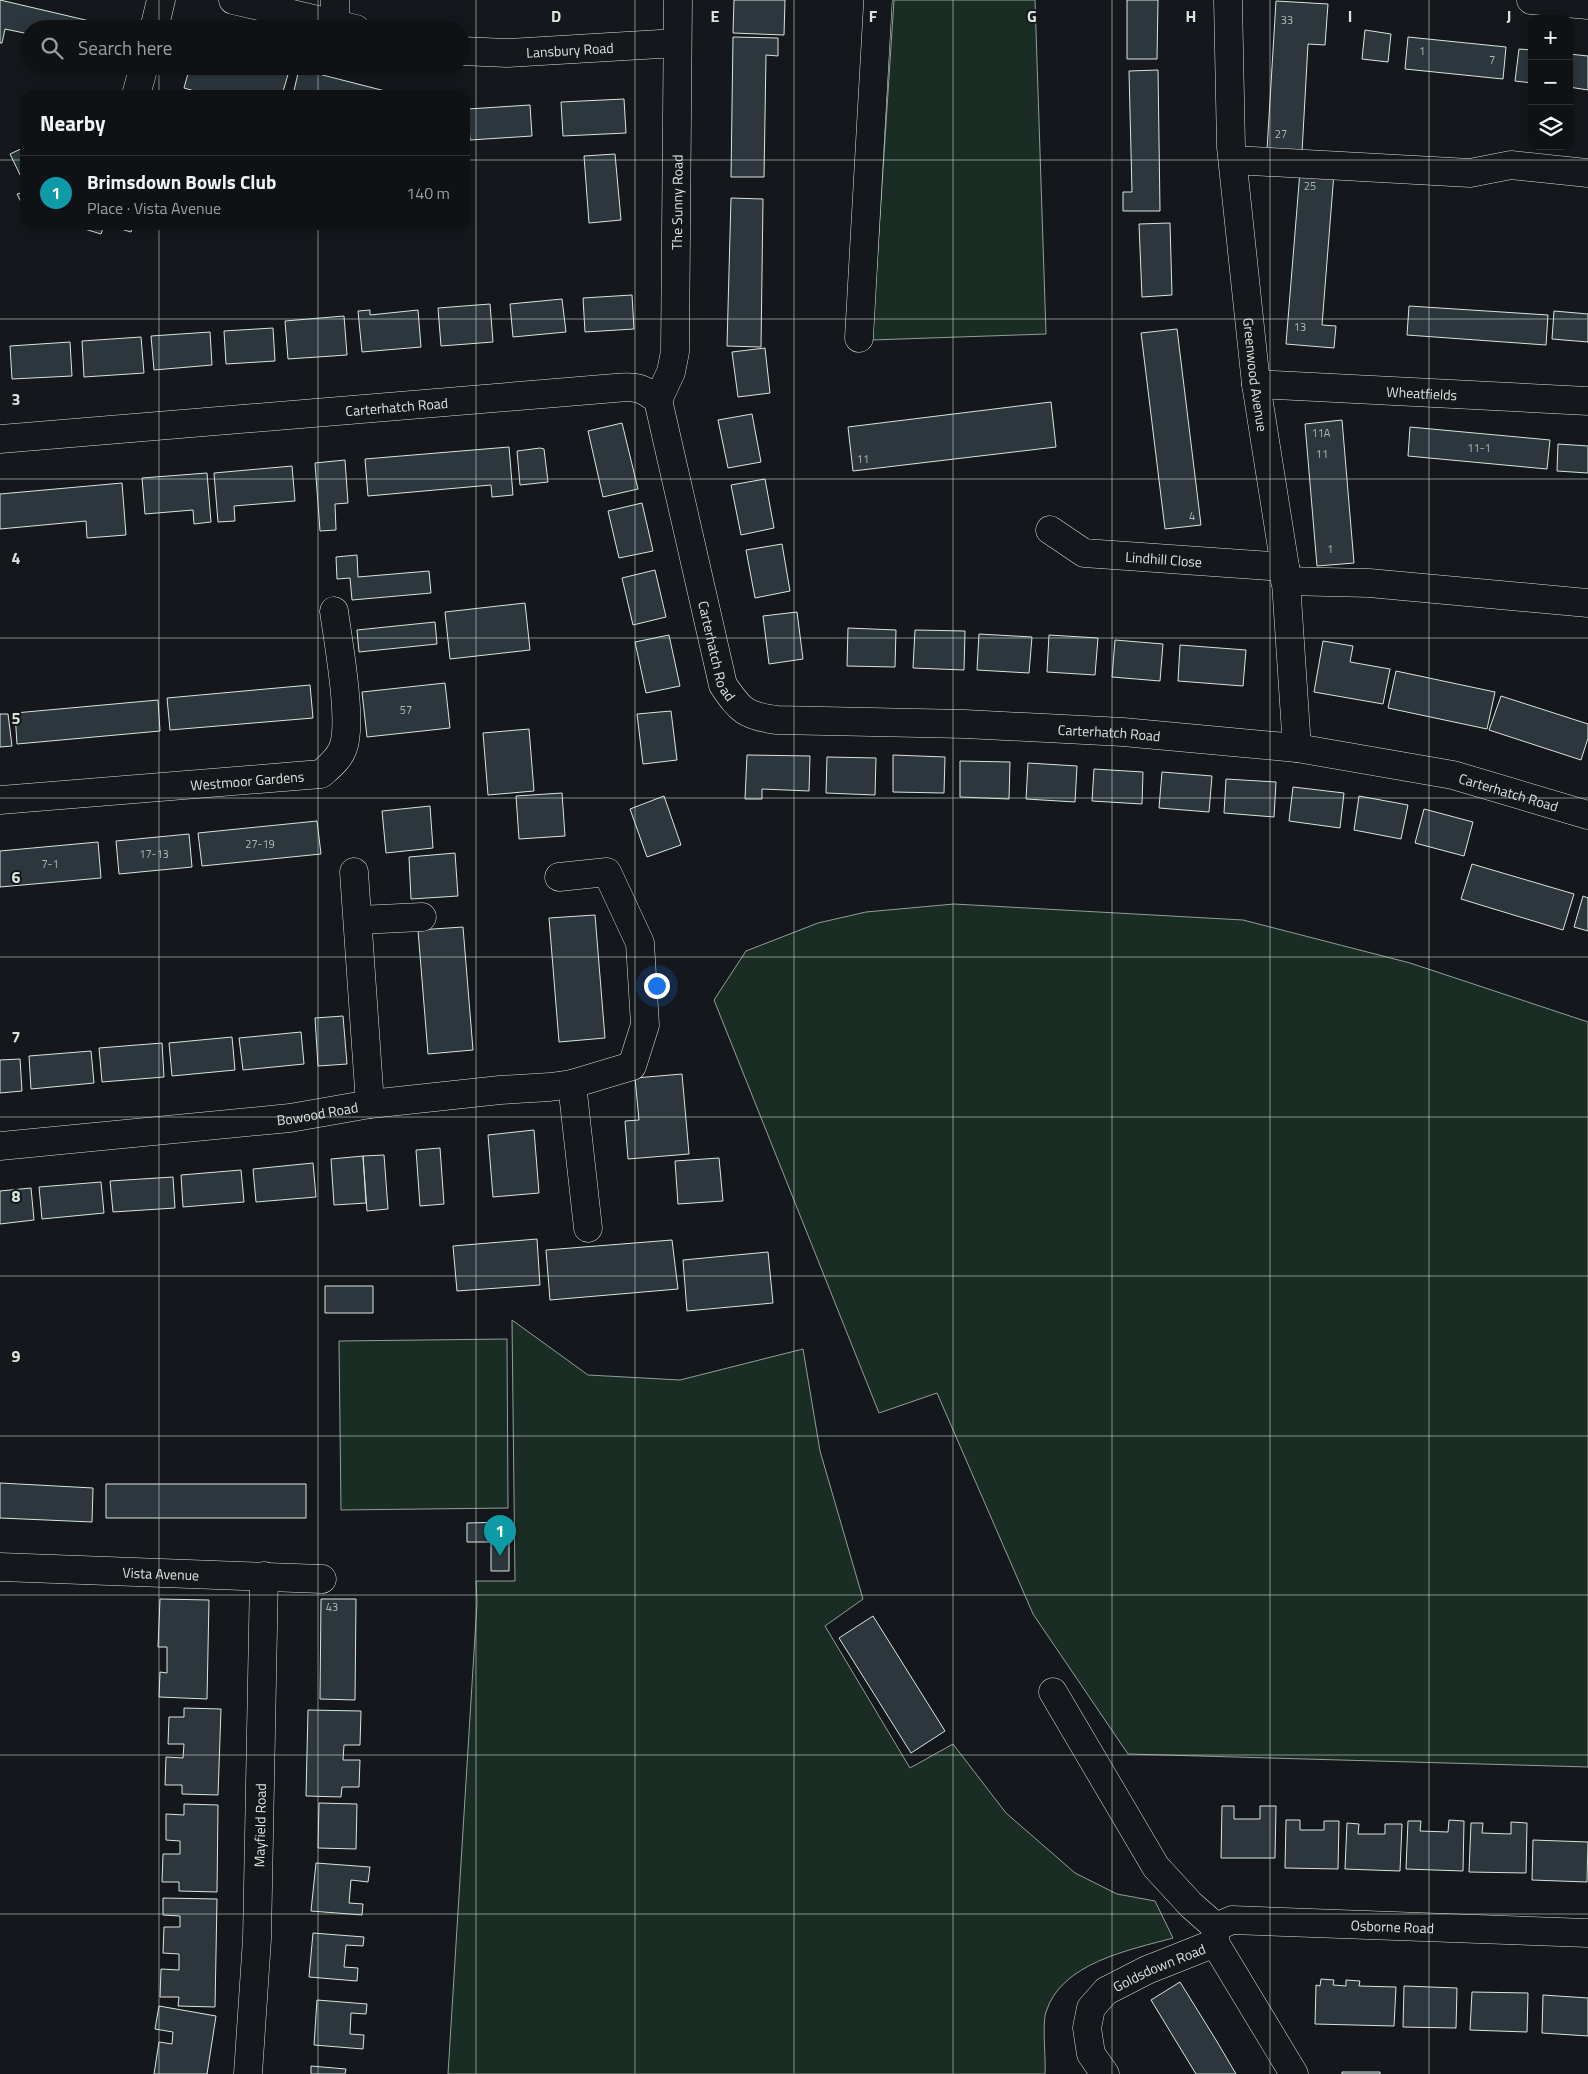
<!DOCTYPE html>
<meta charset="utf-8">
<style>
:root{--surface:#0f1215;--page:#1d2022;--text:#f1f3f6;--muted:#9b9ea0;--line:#2f3234;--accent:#8c9099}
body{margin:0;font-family:"Titillium Web",sans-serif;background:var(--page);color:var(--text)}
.controls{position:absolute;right:15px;top:15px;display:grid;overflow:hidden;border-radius:10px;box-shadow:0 2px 8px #0003}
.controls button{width:45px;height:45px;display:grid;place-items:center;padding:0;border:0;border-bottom:1px solid var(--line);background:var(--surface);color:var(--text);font:25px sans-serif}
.you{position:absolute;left:656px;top:985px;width:18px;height:18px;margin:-12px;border:4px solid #fff;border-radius:50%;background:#1a73e8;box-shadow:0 0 0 8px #1a73e833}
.badge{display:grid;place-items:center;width:32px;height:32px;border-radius:50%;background:var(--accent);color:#fff;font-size:16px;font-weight:700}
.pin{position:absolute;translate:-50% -41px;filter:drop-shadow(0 1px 2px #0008)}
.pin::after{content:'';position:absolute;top:26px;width:18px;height:15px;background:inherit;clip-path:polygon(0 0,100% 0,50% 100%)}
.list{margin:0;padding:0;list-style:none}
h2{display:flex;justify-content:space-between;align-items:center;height:65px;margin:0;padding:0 20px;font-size:21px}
h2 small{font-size:16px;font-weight:400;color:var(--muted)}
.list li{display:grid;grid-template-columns:32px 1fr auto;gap:15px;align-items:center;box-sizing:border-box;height:75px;padding:0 20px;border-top:1px solid var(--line)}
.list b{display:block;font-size:19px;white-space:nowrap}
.list p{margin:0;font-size:16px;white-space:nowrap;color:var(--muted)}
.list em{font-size:16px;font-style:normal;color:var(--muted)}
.icon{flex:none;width:28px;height:28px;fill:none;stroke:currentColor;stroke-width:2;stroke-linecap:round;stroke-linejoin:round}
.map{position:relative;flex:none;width:1588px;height:2074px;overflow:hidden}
.search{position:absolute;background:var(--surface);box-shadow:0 2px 8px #0003;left:20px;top:20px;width:450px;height:55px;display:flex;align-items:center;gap:12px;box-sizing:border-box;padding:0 18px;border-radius:28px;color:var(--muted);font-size:19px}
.panel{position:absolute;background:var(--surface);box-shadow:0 2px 8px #0003;left:20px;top:90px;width:450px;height:140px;border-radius:15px}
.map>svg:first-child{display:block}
.green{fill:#1a2d24;stroke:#939e99}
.building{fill:#2c363c;stroke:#d8e6dc}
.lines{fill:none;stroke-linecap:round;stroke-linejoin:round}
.minor-casing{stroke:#d8e6dc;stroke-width:29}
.minor{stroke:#14181c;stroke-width:28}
.grid{fill:none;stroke:#d8e6dc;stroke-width:1;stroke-opacity:0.55}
.labels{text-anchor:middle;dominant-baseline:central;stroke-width:4;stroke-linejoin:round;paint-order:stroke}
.number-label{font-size:11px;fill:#adbab4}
.street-label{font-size:14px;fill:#d8e6dc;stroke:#14181c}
.grid-label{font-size:16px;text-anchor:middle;font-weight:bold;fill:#d8e6dc;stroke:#14181c;stroke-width:4;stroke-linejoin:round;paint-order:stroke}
</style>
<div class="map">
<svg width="1588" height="2074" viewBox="0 0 1588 2074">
<rect width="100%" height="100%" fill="#14181c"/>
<path class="green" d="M 894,0 L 1035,0 L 1046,334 L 872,340 Z
M 954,904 L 1243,920 L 1410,963 L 1588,1022 L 1588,1767 L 1128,1754 L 1033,1614 L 937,1393 L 879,1413 L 714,1000 L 746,951 L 818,923 L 866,912 Z
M 512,1320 L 588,1375 L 680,1380 L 803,1349 L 820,1451 L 863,1599 L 825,1626 L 910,1768 L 953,1744 L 1006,1813 L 1075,1873 L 1117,1894 L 1155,1901 L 1173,1938 C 1129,1950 1061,1963 1046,2012 C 1042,2024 1046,2059 1045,2074 L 448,2074 L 477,1603 L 476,1581 L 515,1581 Z
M 507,1339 L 508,1508 L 341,1510 L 339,1341 Z"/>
<path class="building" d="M 0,0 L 77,18 L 123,29 L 29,29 L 29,34 L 5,29 L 2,43 L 0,43 Z
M 734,0 L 785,0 L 784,35 L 733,33 Z
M 1127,0 L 1158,0 L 1157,59 L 1127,59 Z
M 1276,1 L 1328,4 L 1325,45 L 1308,44 L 1302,152 L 1267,150 Z
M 1365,30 L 1391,34 L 1388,62 L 1362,59 Z
M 733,37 L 778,38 L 778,56 L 766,55 L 764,177 L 731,177 Z
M 1408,37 L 1506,47 L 1503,79 L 1405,69 Z
M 1519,49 L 1532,50 L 1532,83 L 1515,81 Z
M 1569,54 L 1588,56 L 1588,90 L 1569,87 Z
M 190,66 L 272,66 L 289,71 L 282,95 L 209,95 L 184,88 Z
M 299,69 L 393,93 L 392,95 L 293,95 Z
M 1158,70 L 1160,211 L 1123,211 L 1123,192 L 1132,192 L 1129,71 Z
M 624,99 L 626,133 L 563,136 L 561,102 Z
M 530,105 L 532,136 L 470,140 L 468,109 Z
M 25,147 L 25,185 L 10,154 Z
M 615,154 L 621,220 L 589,223 L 584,156 Z
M 1300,171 L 1334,173 L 1322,325 L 1336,326 L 1334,348 L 1286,344 Z
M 25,192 L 25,210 L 17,194 Z
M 731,198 L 763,199 L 761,347 L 727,346 Z
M 1170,223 L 1172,295 L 1142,297 L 1139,224 Z
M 79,225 L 104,225 L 101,234 L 78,227 Z
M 108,225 L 133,225 L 131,232 Z
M 632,295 L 634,329 L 585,332 L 583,298 Z
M 562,299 L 566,332 L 513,337 L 510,304 Z
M 490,304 L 493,342 L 441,346 L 438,308 Z
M 1409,306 L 1548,315 L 1546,345 L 1407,335 Z
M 370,310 L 370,315 L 418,310 L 421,347 L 362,352 L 358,311 Z
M 1554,311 L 1588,314 L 1588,342 L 1552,339 Z
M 344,316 L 347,355 L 288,359 L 285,321 Z
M 273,328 L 275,361 L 226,364 L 224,331 Z
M 1177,329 L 1201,525 L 1165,529 L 1141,333 Z
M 210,332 L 212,365 L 154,370 L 151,336 Z
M 141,337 L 144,373 L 84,377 L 82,341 Z
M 70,342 L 72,376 L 12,379 L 10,346 Z
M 765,348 L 770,393 L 738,397 L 732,352 Z
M 1051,402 L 1056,447 L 853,471 L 848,427 Z
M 752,414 L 761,462 L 728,468 L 718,420 Z
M 1342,420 L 1354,563 L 1317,566 L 1305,424 Z
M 622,423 L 638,489 L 603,497 L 588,431 Z
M 1410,427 L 1550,440 L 1547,469 L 1408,456 Z
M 1558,444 L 1588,446 L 1588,473 L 1557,471 Z
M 509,447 L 513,495 L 492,497 L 491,485 L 368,496 L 365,459 Z
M 540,448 L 544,449 L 548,482 L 520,485 L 517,451 Z
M 345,460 L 348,503 L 335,504 L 336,530 L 320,531 L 315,463 Z
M 292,466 L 295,501 L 234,506 L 235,521 L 218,522 L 214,473 Z
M 207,473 L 211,522 L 194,524 L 193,510 L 145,514 L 142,478 Z
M 765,479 L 774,528 L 741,535 L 731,485 Z
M 122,483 L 126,535 L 87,538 L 86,521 L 0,529 L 0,494 Z
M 642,503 L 653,551 L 619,558 L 608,511 Z
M 782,544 L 790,591 L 755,598 L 746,550 Z
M 357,555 L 358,577 L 429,571 L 431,593 L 352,600 L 350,578 L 337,579 L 336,557 Z
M 655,570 L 666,617 L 633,625 L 622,578 Z
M 525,603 L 530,650 L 450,659 L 445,612 Z
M 797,612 L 803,659 L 769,664 L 763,616 Z
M 435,622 L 437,644 L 359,652 L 357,630 Z
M 848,628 L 896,630 L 895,667 L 847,666 Z
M 915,630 L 965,631 L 964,670 L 913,668 Z
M 979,634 L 1032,637 L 1029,673 L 977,670 Z
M 669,635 L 680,686 L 646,693 L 635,642 Z
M 1049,635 L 1098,638 L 1095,675 L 1047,672 Z
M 1115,640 L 1163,644 L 1160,681 L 1112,677 Z
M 1323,641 L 1353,646 L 1350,662 L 1390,669 L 1383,704 L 1314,692 Z
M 1180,645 L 1246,650 L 1243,686 L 1178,681 Z
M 1396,671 L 1495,692 L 1487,729 L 1388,708 Z
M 445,683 L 450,728 L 367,737 L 362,692 Z
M 310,685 L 313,718 L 170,730 L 167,698 Z
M 1501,696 L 1588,724 L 1588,738 L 1581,760 L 1489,730 Z
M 158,700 L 160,731 L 17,744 L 15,713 Z
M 671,711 L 677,760 L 643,764 L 637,714 Z
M 0,714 L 8,714 L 12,746 L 0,747 Z
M 529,729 L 534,791 L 488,795 L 483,733 Z
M 747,755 L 810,756 L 809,791 L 762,789 L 762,799 L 745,799 Z
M 893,755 L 945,757 L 944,793 L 893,792 Z
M 827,757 L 876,758 L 875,795 L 826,793 Z
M 960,761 L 1010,762 L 1009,799 L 960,797 Z
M 1028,763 L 1077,766 L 1075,802 L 1026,799 Z
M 1094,769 L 1143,772 L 1142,804 L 1092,801 Z
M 1162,772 L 1212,776 L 1209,812 L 1159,808 Z
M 1226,779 L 1276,782 L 1274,817 L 1224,813 Z
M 1293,787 L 1344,793 L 1340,828 L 1289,821 Z
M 562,793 L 565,836 L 519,839 L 516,796 Z
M 664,796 L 681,845 L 647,857 L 630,809 Z
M 1359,796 L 1408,805 L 1401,839 L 1354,830 Z
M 430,806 L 433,848 L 386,853 L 382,811 Z
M 1424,809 L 1473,822 L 1464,856 L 1415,843 Z
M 317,821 L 321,854 L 202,866 L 198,833 Z
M 189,834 L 192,867 L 119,874 L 116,841 Z
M 98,842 L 101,878 L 0,887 L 0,851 Z
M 455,853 L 458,896 L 411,899 L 409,857 Z
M 1472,864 L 1574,894 L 1563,930 L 1461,899 Z
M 1583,896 L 1588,898 L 1588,931 L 1574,927 Z
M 595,915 L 605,1038 L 559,1042 L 549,918 Z
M 463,927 L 473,1050 L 428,1054 L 418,930 Z
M 343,1016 L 347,1064 L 318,1066 L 315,1018 Z
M 301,1032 L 304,1064 L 243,1070 L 239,1038 Z
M 232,1037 L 235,1070 L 172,1076 L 169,1043 Z
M 162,1043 L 164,1077 L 102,1082 L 99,1048 Z
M 91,1051 L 94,1083 L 31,1089 L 29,1056 Z
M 20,1059 L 22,1091 L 0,1093 L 0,1060 Z
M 682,1074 L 689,1154 L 628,1159 L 625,1121 L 639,1120 L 635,1078 Z
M 534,1130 L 539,1193 L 493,1197 L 488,1135 Z
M 440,1148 L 444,1204 L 420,1206 L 416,1150 Z
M 384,1155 L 388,1209 L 367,1211 L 363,1156 Z
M 363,1156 L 366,1203 L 334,1205 L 331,1159 Z
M 719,1158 L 723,1201 L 678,1204 L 675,1161 Z
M 313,1163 L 316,1197 L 256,1202 L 253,1169 Z
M 241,1170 L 244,1202 L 183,1207 L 181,1175 Z
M 173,1177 L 175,1208 L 113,1212 L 110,1181 Z
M 101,1182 L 104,1213 L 42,1219 L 39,1187 Z
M 31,1188 L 34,1220 L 0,1224 L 0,1191 Z
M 537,1239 L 540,1285 L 457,1291 L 453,1246 Z
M 672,1240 L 678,1289 L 550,1300 L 546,1250 Z
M 768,1252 L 773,1303 L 687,1311 L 683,1260 Z
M 325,1286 L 373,1286 L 373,1313 L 325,1313 Z
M 0,1483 L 93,1488 L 92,1522 L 0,1518 Z
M 106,1484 L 306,1484 L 306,1518 L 106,1518 Z
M 509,1522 L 509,1571 L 491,1571 L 491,1542 L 467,1542 L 467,1523 Z
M 160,1599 L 209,1600 L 207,1699 L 159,1697 L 160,1672 L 167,1673 L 167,1647 L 158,1647 Z
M 321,1599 L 356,1599 L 355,1700 L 320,1699 Z
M 873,1616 L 945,1731 L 911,1753 L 839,1638 Z
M 184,1708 L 221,1709 L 218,1795 L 182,1794 L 182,1785 L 165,1785 L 166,1757 L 183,1758 L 184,1744 L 168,1744 L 169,1717 L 184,1717 Z
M 308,1710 L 361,1711 L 360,1745 L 344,1745 L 343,1760 L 360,1760 L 359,1787 L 342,1787 L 341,1797 L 306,1796 Z
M 319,1803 L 357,1804 L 356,1849 L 318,1848 Z
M 184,1804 L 218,1805 L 217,1892 L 179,1891 L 179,1882 L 162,1882 L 163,1854 L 180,1854 L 180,1841 L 166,1840 L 166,1814 L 184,1815 Z
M 1222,1806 L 1234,1806 L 1234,1819 L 1260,1819 L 1260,1806 L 1276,1806 L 1275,1858 L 1221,1858 Z
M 1286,1820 L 1300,1820 L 1300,1830 L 1324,1830 L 1324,1821 L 1339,1821 L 1338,1869 L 1285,1868 Z
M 1449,1820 L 1464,1821 L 1463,1871 L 1406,1869 L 1408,1821 L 1421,1821 L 1420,1831 L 1448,1832 Z
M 1511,1822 L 1527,1823 L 1526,1873 L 1469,1872 L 1471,1823 L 1483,1823 L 1482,1833 L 1511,1834 Z
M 1347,1823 L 1359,1824 L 1358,1834 L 1385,1834 L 1385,1824 L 1402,1824 L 1400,1871 L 1345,1869 Z
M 1533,1840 L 1588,1842 L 1587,1882 L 1532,1880 Z
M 316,1863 L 370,1867 L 368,1882 L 351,1880 L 349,1903 L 363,1904 L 362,1915 L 311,1911 Z
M 163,1898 L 217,1899 L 215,2007 L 178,2006 L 179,1997 L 160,1997 L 161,1969 L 179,1970 L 179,1954 L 163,1953 L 164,1927 L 180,1927 L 180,1916 L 163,1915 Z
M 313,1933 L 364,1937 L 363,1946 L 346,1945 L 344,1967 L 358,1968 L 357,1981 L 309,1977 Z
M 1321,1979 L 1334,1980 L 1333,1985 L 1346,1986 L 1346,1980 L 1360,1981 L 1359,1986 L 1396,1987 L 1394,2026 L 1315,2024 L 1316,1985 L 1320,1986 Z
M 1180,1982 L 1216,2040 L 1236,2074 L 1196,2074 L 1151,2000 Z
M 1404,1986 L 1457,1988 L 1456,2028 L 1403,2027 Z
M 1472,1992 L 1528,1993 L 1527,2032 L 1470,2030 Z
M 1543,1995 L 1588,1998 L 1588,2036 L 1542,2033 Z
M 317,2000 L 367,2004 L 366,2014 L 351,2013 L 350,2034 L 364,2035 L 363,2049 L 314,2045 Z
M 159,2006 L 216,2016 L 207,2074 L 154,2074 L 159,2042 L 172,2044 L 173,2032 L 155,2029 Z
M 311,2066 L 346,2069 L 345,2074 L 311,2074 Z
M 1342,2072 L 1380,2072 L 1380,2074 L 1342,2074 Z"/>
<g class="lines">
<g class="minor-casing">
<g id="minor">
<path d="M 233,0 L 356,29"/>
<path d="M 335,0 L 335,24"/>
<path id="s1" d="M 1228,0 L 1231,147 L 1256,384 L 1285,567 L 1297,748"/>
<path d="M 1531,0 L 1588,5"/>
<path d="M 154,29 L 161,0"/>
<path id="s2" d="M 461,51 L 507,53 L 677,43"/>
<path d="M 136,95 L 144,66"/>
<path d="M 1233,160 L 1470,173 L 1511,165 L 1588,173"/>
<path d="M 859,338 L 878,0"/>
<path id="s3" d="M 1256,384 L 1588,401"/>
<path id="s4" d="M 658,400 L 671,372 L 675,352 L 678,0"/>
<path id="s5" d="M 0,439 L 615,388 C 635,386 642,387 658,400 L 723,685 C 740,710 745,716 777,720 L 965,724 L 1123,732 L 1297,748 L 1453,775 L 1588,815"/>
<path id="s6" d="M 1050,530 L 1084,553 L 1285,567"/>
<path d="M 1285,581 L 1369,583 L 1588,603"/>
<path id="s7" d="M 0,800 L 321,774 C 330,766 339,759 343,748 C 353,723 338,641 334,611"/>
<path d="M 354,872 L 370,1104"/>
<path d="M 359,920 L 422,917"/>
<path d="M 572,1084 L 588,1228"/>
<path id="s8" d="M 0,1146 L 290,1118 L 370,1104 L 500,1090 L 550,1087 L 572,1084 L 632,1066 L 645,1025 L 640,943 L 607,872 L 559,877"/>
<path id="s9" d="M 0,1567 L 322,1579"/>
<path d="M 1053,1692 L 1156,1867 L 1191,1905 L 1216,1927"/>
<path id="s10" d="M 1215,1943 L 1216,1927 L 1232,1920 L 1588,1933"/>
<path d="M 1215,1943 L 1294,2074"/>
<path id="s11" d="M 248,2074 L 257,1939 L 264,1576"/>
<path id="s12" d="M 1105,2074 L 1091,2054 L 1087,2028 L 1091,2008 L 1106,1991 L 1147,1970 L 1215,1943"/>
</g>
</g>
<use href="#minor" class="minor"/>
</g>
<path class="grid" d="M 159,0 L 159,29M 318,0 L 318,29M 476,0 L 476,2074M 635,0 L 635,2074M 794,0 L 794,2074M 953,0 L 953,2074M 1112,0 L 1112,2074M 1270,0 L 1270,2074M 1429,0 L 1429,2074M 159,66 L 159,95M 318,66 L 318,95M 0,160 L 25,160M 465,160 L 1588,160M 159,225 L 159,2074M 318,225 L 318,2074M 0,319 L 1588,319M 0,479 L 1588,479M 0,638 L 1588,638M 0,798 L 1588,798M 0,957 L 1588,957M 0,1117 L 1588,1117M 0,1276 L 1588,1276M 0,1436 L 1588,1436M 0,1595 L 1588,1595M 0,1755 L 1588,1755M 0,1914 L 1588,1914"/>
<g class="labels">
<g class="number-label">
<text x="1287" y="20">33</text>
<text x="1422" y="51">1</text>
<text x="1492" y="60">7</text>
<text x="1281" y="134">27</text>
<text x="1310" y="186">25</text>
<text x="1300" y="327">13</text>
<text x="1321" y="433">11A</text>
<text x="1479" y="448">11-1</text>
<text x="1322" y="454">11</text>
<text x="863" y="459">11</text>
<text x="1192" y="516">4</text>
<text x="1330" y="549">1</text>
<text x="406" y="710">57</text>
<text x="260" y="844">27-19</text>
<text x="154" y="854">17-13</text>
<text x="50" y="864">7-1</text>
<text x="332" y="1607">43</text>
</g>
<g class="street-label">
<text stroke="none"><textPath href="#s2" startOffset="109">Lansbury Road</textPath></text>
<text stroke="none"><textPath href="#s4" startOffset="201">The Sunny Road</textPath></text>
<text stroke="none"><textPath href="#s1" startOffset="376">Greenwood Avenue</textPath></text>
<text stroke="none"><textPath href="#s3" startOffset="166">Wheatfields</textPath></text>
<text stroke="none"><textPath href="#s5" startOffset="398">Carterhatch Road</textPath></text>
<text stroke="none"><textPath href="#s6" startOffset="121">Lindhill Close</textPath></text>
<text stroke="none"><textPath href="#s5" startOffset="921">Carterhatch Road</textPath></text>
<text stroke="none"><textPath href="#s5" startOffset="1356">Carterhatch Road</textPath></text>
<text stroke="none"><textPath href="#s7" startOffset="248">Westmoor Gardens</textPath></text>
<text stroke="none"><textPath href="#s5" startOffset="1761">Carterhatch Road</textPath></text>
<text stroke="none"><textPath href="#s8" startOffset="319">Bowood Road</textPath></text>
<text stroke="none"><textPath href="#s9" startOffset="161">Vista Avenue</textPath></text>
<text stroke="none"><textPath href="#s11" startOffset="249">Mayfield Road</textPath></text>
<text stroke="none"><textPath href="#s10" startOffset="194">Osborne Road</textPath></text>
<text stroke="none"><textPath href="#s12" startOffset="152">Goldsdown Road</textPath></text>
</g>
</g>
<g class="grid-label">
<text x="556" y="22">D</text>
<text x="715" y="22">E</text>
<text x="873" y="22">F</text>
<text x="1032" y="22">G</text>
<text x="1191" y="22">H</text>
<text x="1350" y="22">I</text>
<text x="1509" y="22">J</text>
<text x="16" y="405">3</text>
<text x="16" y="564">4</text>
<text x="16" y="724">5</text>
<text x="16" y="883">6</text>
<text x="16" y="1043">7</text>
<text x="16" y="1202">8</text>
<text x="16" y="1362">9</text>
</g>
</svg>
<div class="controls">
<button>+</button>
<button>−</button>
<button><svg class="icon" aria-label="layers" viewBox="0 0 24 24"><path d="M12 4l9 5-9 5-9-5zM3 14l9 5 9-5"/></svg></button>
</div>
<div class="you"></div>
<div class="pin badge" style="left:500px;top:1556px;background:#0f9aa8">1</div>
<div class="search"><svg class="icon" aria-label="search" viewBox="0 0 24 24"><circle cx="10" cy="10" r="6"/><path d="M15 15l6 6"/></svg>Search here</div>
<section class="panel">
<h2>Nearby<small></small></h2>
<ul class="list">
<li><span class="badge" style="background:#0f9aa8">1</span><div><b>Brimsdown Bowls Club</b><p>Place · Vista Avenue</p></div><em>140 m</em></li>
</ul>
</section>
</div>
